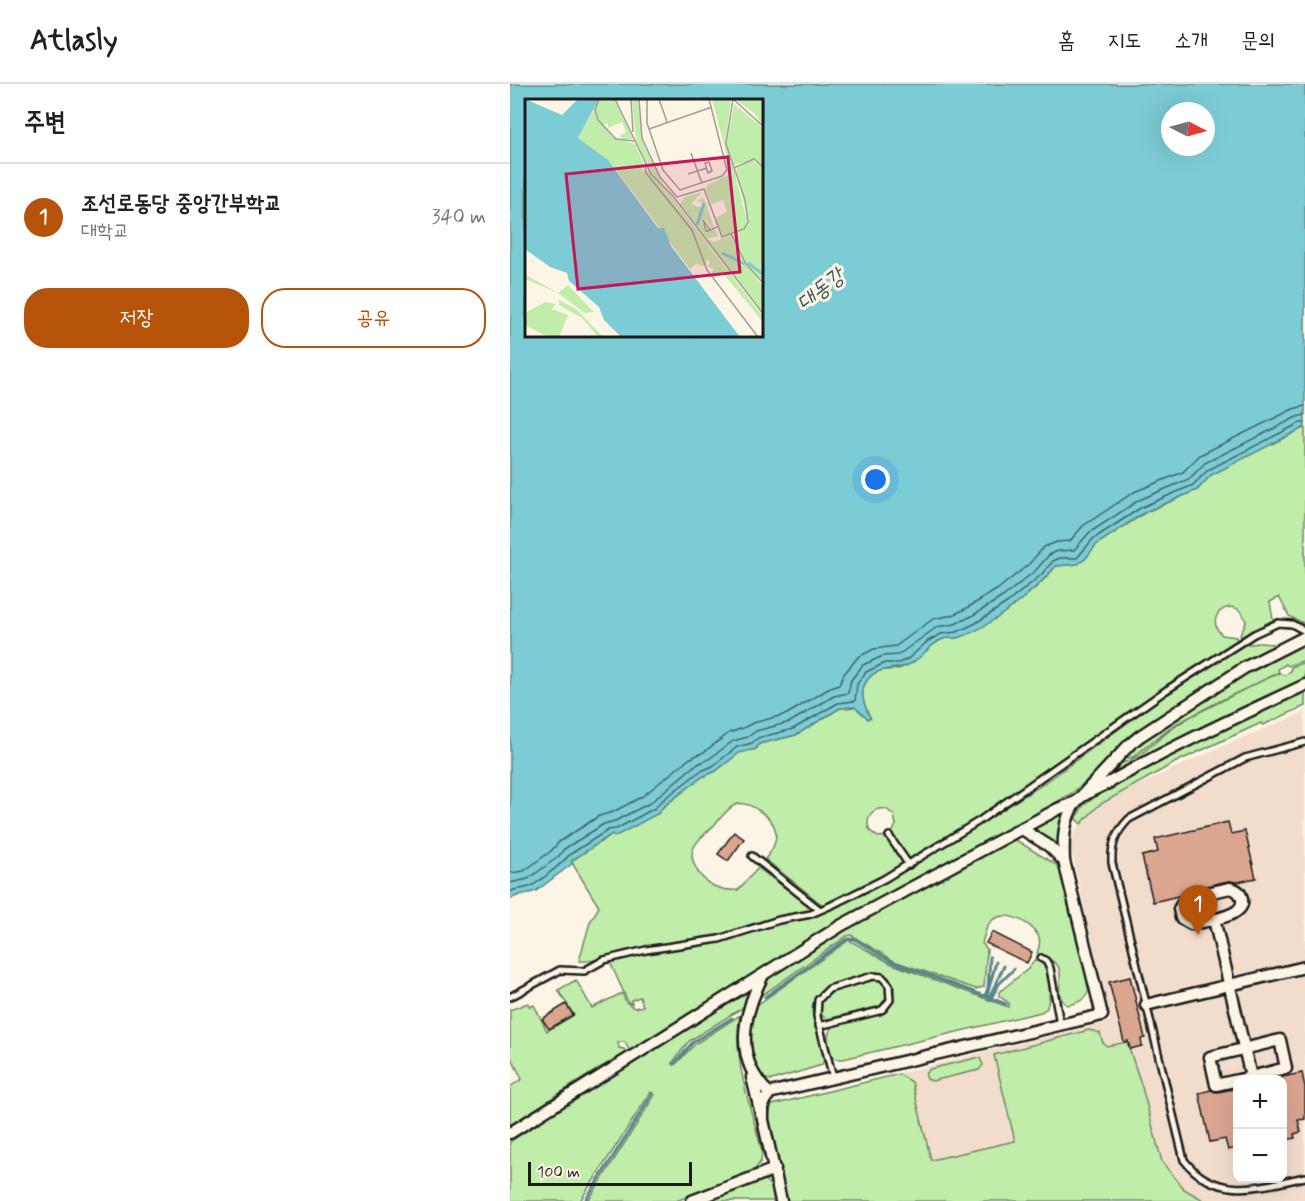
<!DOCTYPE html>
<html lang="ko">
<meta charset="utf-8">
<style>
:root{--surface:#fff;--page:#f2f2f2;--text:#202124;--muted:#757577;--line:#e0e0e0;--accent:#b45309}
body{margin:0;font-family:Mynerve,"Poor Story",sans-serif;background:var(--page);color:var(--text)}
.controls{position:absolute;right:18px;bottom:18px;display:grid;overflow:hidden;border-radius:12px;box-shadow:0 6px 24px #0002}
.controls button{width:54px;height:54px;display:grid;place-items:center;padding:0;border:0;border-bottom:2px solid var(--line);background:var(--surface);color:var(--text);font:30px sans-serif}
.compass{position:absolute;left:651px;top:18px;width:54px;height:54px;border-radius:50%;background:var(--surface);box-shadow:0 6px 24px #0002;rotate:96deg}
.scale{position:absolute;left:18px;bottom:15px;width:164px;box-sizing:border-box;padding-left:6px;border:3px solid #1c1c1c;border-top:0;font-size:16px;line-height:21px;white-space:nowrap;color:#1c1c1c;-webkit-text-stroke:4px #fcf5e5;paint-order:stroke}
.you{position:absolute;left:366px;top:396px;width:21px;height:21px;margin:-15px;border:4px solid #fff;border-radius:50%;background:#1a73e8;box-shadow:0 0 0 9px #1a73e833}
.badge{display:grid;place-items:center;width:39px;height:39px;border-radius:50%;background:var(--accent);color:#fff;font-size:20px;font-weight:700}
.pin{position:absolute;translate:-50% -50px;filter:drop-shadow(0 2px 3px #0008)}
.pin::after{content:'';position:absolute;top:32px;width:21px;height:18px;background:inherit;clip-path:polygon(0 0,100% 0,50% 100%)}
.list{margin:0;padding:0;list-style:none}
h2{display:flex;justify-content:space-between;align-items:center;height:78px;margin:0;padding:0 24px;font-size:26px}
h2 small{font-size:20px;font-weight:400;color:var(--muted)}
.list li{display:grid;grid-template-columns:39px 1fr auto;gap:18px;align-items:center;box-sizing:border-box;height:108px;padding:0 24px;border-top:2px solid var(--line)}
.list b{display:block;font-size:22px;white-space:nowrap}
.list p{margin:0;font-size:20px;white-space:nowrap;color:var(--muted)}
.list em{font-size:20px;font-style:normal;color:var(--muted)}
.actions{display:flex;gap:12px;padding:18px 24px}
.actions a{flex:1;padding:14px 0;border:2px solid var(--accent);border-radius:24px;text-align:center;font-size:21px;color:var(--accent)}
.actions .main{background:var(--accent);color:#fff}
.map{position:relative;flex:none;width:795px;height:1117px;overflow:hidden}
header{display:flex;align-items:center;gap:36px;box-sizing:border-box;height:84px;padding:0 30px;background:var(--surface);border-bottom:2px solid var(--line)}
header strong{font-size:28px}
nav{display:flex;gap:33px;margin-inline-start:auto;font-size:21px}
main{display:flex}
aside{flex:1;background:var(--surface)}
.map>svg:first-child{display:block}
.built{fill:#f2ddcc;fill-rule:evenodd}
.green{fill:#c1edaa;stroke:#6e8463;stroke-width:1.5}
.water{fill:#7cccd5;stroke:#56868b;stroke-width:1.5;fill-rule:evenodd}
.lines{fill:none;stroke-linecap:round;stroke-linejoin:round}
.shore{stroke:#426266;stroke-width:1.5}
.stream{stroke:#56868b;stroke-width:3}
.building{fill:#dba690;stroke:#1c1c1c;stroke-width:1.5}
.lane-casing{stroke:#1c1c1c;stroke-width:10}
.street-casing{stroke:#1c1c1c;stroke-width:15}
.lane{stroke:#fcf5e5;stroke-width:5}
.street{stroke:#fcf5e5;stroke-width:10}
.labels{text-anchor:middle;dominant-baseline:central;stroke-width:6;stroke-linejoin:round;paint-order:stroke}
.water-label{font-size:22px;font-style:italic;fill:#3e5a5d;stroke:#fcf5e5}
.inset-river{fill:none;stroke:#7cccd5;stroke-width:3}
.inset-road{fill:none;stroke:#a29e95;stroke-width:1.5}
.view{fill:#c2185b;fill-opacity:0.15;stroke:#c2185b;stroke-width:3}
.inset-edge{fill:none;stroke:#1c1c1c;stroke-width:3}
</style>
<header>
<strong>Atlasly</strong>
<nav><a>홈</a><a>지도</a><a>소개</a><a>문의</a></nav>
</header>
<main>
<aside>
<h2>주변<small></small></h2>
<ul class="list">
<li><span class="badge">1</span><div><b>조선로동당 중앙간부학교</b><p>대학교</p></div><em>340 m</em></li>
</ul>
<div class="actions"><a class="main">저장</a><a>공유</a></div>
</aside>
<div class="map">
<svg width="795" height="1117" viewBox="0 0 795 1117">
<rect width="100%" height="100%" fill="#fcf5e5"/>
<filter id="ink" filterUnits="userSpaceOnUse"><feTurbulence type="fractalNoise" baseFrequency=".0167" numOctaves="2"/><feDisplacementMap in="SourceGraphic" scale="12" xChannelSelector="R" yChannelSelector="G"/><feConvolveMatrix kernelMatrix="1 2 1 2 8 2 1 2 1" color-interpolation-filters="sRGB"/></filter>
<g filter="url(#ink)">
<path class="built" d="M 795,628 L 795,1117 L 640,1117 L 414,1085 L 390,989 L 600,937 L 561,765 L 562,752 L 571,740 L 589,721 L 626,702 L 717,660 ZM 728,996 L 772,996 L 772,1094 L 728,1094 Z"/>
<path class="green" d="M 795,343 L 795,540 L 779,532 L 769,513 L 760,518 L 763,536 L 732,554 L 730,551 L 736,538 C 729,508 690,530 712,551 L 726,553 L 727,557 L 654,605 L 466,735 L 397,776 L 381,751 L 386,741 L 384,731 L 376,725 C 362,723 354,734 360,747 L 368,753 L 378,752 L 395,778 L 372,793 L 319,820 L 315,821 L 310,819 L 255,775 C 271,757 270,739 248,726 C 242,722 234,718 227,720 C 218,723 212,733 206,739 C 192,755 172,762 188,788 C 198,803 212,807 228,806 L 248,784 L 298,821 L 300,823 L 301,828 C 268,832 238,844 206,852 C 177,859 147,860 118,866 C 102,869 85,879 69,877 L 80,838 L 89,823 L 61,777 L 102,750 L 149,729 L 153,723 L 192,693 L 206,687 L 230,668 L 246,665 L 249,660 L 286,651 L 330,624 L 345,623 L 360,633 C 354,621 348,607 358,595 C 370,581 379,589 391,584 C 408,578 417,561 433,555 C 438,553 445,555 451,553 C 482,541 525,508 546,482 L 568,480 L 575,475 L 587,460 L 636,428 L 687,406 L 701,391 Z
M 795,558 L 795,576 L 778,582 L 776,580 L 768,585 L 769,588 L 666,640 L 623,673 L 612,675 C 666,626 731,590 795,558 Z
M 749,559 L 763,560 L 764,564 L 740,574 L 698,600 L 653,631 L 562,709 L 120,968 L 115,958 L 108,958 L 109,964 L 114,965 L 117,969 L 91,983 L 0,1041 L 0,1003 L 12,995 L 0,971 L 0,926 L 18,919 L 20,923 L 24,921 L 37,947 L 64,931 L 48,906 L 66,896 L 82,924 L 112,909 L 116,918 L 124,924 L 133,922 L 130,913 L 121,916 L 122,920 L 118,918 L 100,878 L 136,870 L 209,857 L 268,840 L 307,832 L 369,802 L 532,701 L 657,610 L 726,564 L 733,561 Z
M 795,578 L 795,596 L 651,665 L 615,687 L 609,687 L 605,682 L 610,677 L 613,679 C 633,673 648,653 666,642 C 697,621 735,605 769,589 L 775,591 L 781,587 L 781,583 Z
M 795,605 L 795,622 L 753,641 L 751,639 L 666,678 L 589,721 L 571,740 L 566,735 L 573,722 L 585,713 L 620,692 L 709,645 Z
M 553,728 C 555,736 549,751 549,760 L 546,762 L 525,744 L 526,742 Z
M 502,756 L 506,756 L 548,782 L 553,787 L 580,900 C 579,914 570,919 557,921 C 542,911 555,894 548,882 C 544,876 533,873 527,869 C 529,864 531,856 528,851 C 519,836 490,823 478,841 C 475,846 474,854 472,859 L 477,865 L 474,903 L 466,905 L 384,877 L 341,851 L 337,852 L 248,914 L 179,957 L 162,979 L 165,981 L 185,960 L 230,931 C 221,971 242,1028 252,1067 L 251,1077 L 244,1087 L 166,1117 L 78,1117 L 145,1011 L 141,1008 L 70,1117 L 0,1117 L 0,1058 L 110,985 L 337,843 Z
M 339,856 L 382,880 L 498,923 L 499,919 L 489,912 L 489,908 L 518,885 L 525,876 L 535,881 C 540,894 541,911 537,924 L 531,928 L 333,975 L 326,975 C 317,968 315,953 322,943 L 375,928 C 385,918 390,894 371,890 C 359,887 314,903 306,913 C 292,934 322,962 312,981 L 262,996 L 255,995 C 236,978 238,943 247,921 Z
M 364,895 L 373,898 L 378,908 L 374,918 L 370,922 L 317,935 L 310,930 C 305,904 346,901 364,895 Z
M 579,946 L 590,949 L 593,959 L 597,962 L 617,958 L 632,1003 L 652,1078 L 674,1105 L 695,1117 L 277,1117 L 258,1035 L 262,1021 L 389,990 L 402,998 L 421,1076 L 505,1057 L 484,971 Z
M 466,974 L 470,974 L 473,981 L 469,986 L 422,997 L 417,995 L 415,990 L 420,985 Z
M 254,1095 L 261,1102 L 265,1117 L 204,1117 L 206,1113 Z"/>
<path class="water" d="M 0,0 L 795,0 L 795,343 L 701,391 L 687,406 L 635,428 L 587,460 L 575,475 L 568,480 L 546,482 C 525,507 482,542 451,553 C 445,555 438,553 433,555 C 420,560 412,574 400,580 C 386,588 369,581 358,595 C 348,607 354,621 360,633 L 358,635 L 345,623 L 330,624 L 286,651 L 249,660 L 246,665 L 229,669 L 206,687 L 192,693 L 153,723 L 149,729 L 104,753 L 102,750 L 61,777 L 63,779 L 26,807 C 16,811 8,809 0,816 ZM 16,16 L 252,16 L 252,252 L 16,252 ZM 660,27 L 696,27 L 696,63 L 660,63 Z"/>
<g class="lines">
<path class="shore" d="M 0,789 L 14,787 L 41,767 L 49,758 L 89,732 L 103,728 L 133,712 L 179,675 L 194,668 L 219,649 L 233,644 L 243,639 L 277,630 L 320,604 L 329,601 L 334,590 L 348,573 L 364,565 L 386,562 L 423,535 L 443,531 L 457,524 L 488,505 L 519,480 L 534,463 L 547,458 L 560,457 L 573,442 L 624,408 L 673,388 L 690,371 L 783,325 L 795,322
M 0,799 L 18,795 L 48,773 L 54,765 L 94,740 L 105,737 L 140,719 L 184,682 L 199,675 L 223,657 L 238,653 L 246,647 L 280,638 L 324,612 L 338,609 L 341,596 L 353,581 L 373,572 L 388,571 L 427,543 L 445,540 L 462,532 L 494,512 L 526,486 L 539,471 L 548,467 L 564,466 L 579,449 L 629,416 L 679,395 L 695,379 L 787,333 L 795,331
M 0,808 C 7,803 12,806 19,803 C 26,801 55,777 59,771 L 98,746 L 106,745 L 145,724 L 149,719 L 189,688 L 203,682 L 227,663 L 242,659 L 248,654 L 283,645 L 328,619 L 345,617 L 347,600 L 356,588 L 375,579 L 389,579 L 399,574 L 418,557 L 431,550 L 447,548 L 466,539 L 498,518 L 531,491 L 543,477 L 550,474 L 567,474 L 583,455 L 632,423 L 683,401 L 698,386 L 790,339 L 795,339"/>
<path class="stream" d="M 477,911 L 486,878
M 475,912 L 478,904 L 480,873
M 255,913 L 337,855 L 344,855 L 383,878 L 496,920
M 479,914 L 494,882
M 481,914 L 489,900 L 504,885
M 164,980 L 183,958 L 222,934
M 75,1117 L 142,1011"/>
</g>
<path class="building" d="M 718,738 L 721,750 L 735,747 L 746,794 L 728,798 L 718,797 L 674,807 L 668,812 L 643,818 L 632,772 L 648,768 L 645,755 Z
M 224,748 L 234,755 L 218,777 L 208,770 Z
M 482,848 L 522,868 L 517,879 L 476,859 Z
M 620,893 L 635,954 L 631,955 L 632,962 L 620,965 L 618,957 L 614,958 L 599,898 Z
M 56,920 L 63,931 L 39,945 L 32,935 Z
M 792,989 L 795,1003 L 795,1035 L 788,1036 L 791,1048 L 784,1050 L 785,1054 L 772,1057 L 772,993 Z
M 728,1004 L 728,1064 L 718,1066 L 715,1055 L 700,1058 L 689,1009 L 701,1006 L 708,1008 Z"/>
<g class="lines">
<g class="lane-casing">
<path id="lane" d="M 795,658 L 735,674 L 619,735 C 606,748 601,760 602,779 L 674,1076 C 706,1117 749,1103 795,1093
M 379,752 L 399,781
M 242,772 L 310,826
M 531,874 L 536,877 L 540,884 L 550,940
M 0,913 L 50,886 L 74,887 L 94,876 L 136,866 L 209,855 L 269,836 L 301,830 L 322,821 L 374,795 L 469,737 L 655,607 L 744,550 L 768,539 L 782,540 L 795,547
M 309,942 L 369,927 L 373,925 L 380,916 L 379,901 L 372,893 L 363,892 L 319,905 L 308,916 L 307,932 L 323,994"/>
</g>
<g class="street-casing">
<path id="street" d="M 512,745 L 539,762 L 554,777
M 720,804 C 726,805 731,808 732,816 C 735,833 695,837 681,840 L 671,834 L 669,825 L 676,814 Z
M 704,835 L 741,993
M 253,891 C 233,930 223,976 259,1009
M 636,921 L 795,883
M 242,993 L 251,1030
M 728,996 L 706,1001 L 700,973 L 770,956 L 776,984 L 729,996
M 0,1049 L 332,841 L 548,725 L 566,718 L 619,661 L 630,652 L 734,584 L 795,553
M 182,1117 L 265,1085
M 271,1117 L 253,1036 L 253,1022 L 259,1009 L 592,931 L 554,777 C 553,757 553,737 565,719 C 571,710 590,703 600,698 C 663,662 729,632 795,601"/>
</g>
<use href="#lane" class="lane"/>
<use href="#street" class="street"/>
</g>
</g>
<g class="labels">
<g class="water-label">
<text transform="translate(311 206) rotate(-38)">대동강</text>
</g>
</g>
<g transform="translate(15 15)">
<rect width="238" height="238" fill="#fcf5e5"/>
<path d="M 75,0 L 89,0 L 108,40 L 97,40 L 95,36 L 101,33 L 97,23 L 83,29 L 83,24 L 79,26 L 88,38 L 110,45 L 119,65 L 116,72 L 122,71 L 147,98 L 238,218 L 238,223 L 197,173 L 189,179 L 186,174 L 189,170 L 182,167 L 185,164 L 183,160 L 179,167 L 171,165 L 165,170 L 89,68 L 53,39 ZM 107,0 L 113,0 L 118,44 L 139,86 L 127,75 L 111,42 ZM 187,0 L 206,0 L 201,40 L 222,122 L 218,130 L 197,137 L 190,119 L 202,113 L 198,101 L 186,105 L 181,92 L 182,86 L 203,76 L 204,66 ZM 210,0 L 238,0 L 238,27 L 229,14 ZM 209,5 L 238,29 L 238,68 L 231,60 L 209,66 L 202,45 ZM 227,61 L 238,69 L 238,175 L 234,173 L 238,176 L 238,185 L 222,165 L 208,137 L 223,123 L 211,70 ZM 177,93 L 166,105 L 178,109 L 179,105 L 172,101 L 179,99 L 189,128 L 185,129 L 181,121 L 176,123 L 183,130 L 191,131 L 193,137 L 182,140 L 188,143 L 205,137 L 221,166 L 238,187 L 238,214 L 155,105 L 159,98 ZM 0,172 L 1,176 L 33,194 L 43,186 L 69,213 L 60,214 L 33,194 L 0,180 ZM 34,201 L 51,210 L 78,238 L 73,238 L 57,219 L 34,206 ZM 20,203 L 31,205 L 27,210 L 43,216 L 34,238 L 23,238 L 0,226 L 0,214 Z" fill="#c1edaa"/>
<path d="M 0,0 L 37,16 L 53,0 L 74,0 L 53,39 L 83,61 L 133,129 L 139,129 L 146,147 L 215,238 L 96,238 L 79,221 L 74,208 L 44,182 L 42,174 L 25,168 L 0,150 Z" fill="#7cccd5"/>
<path class="inset-river" d="M 172,126 L 179,104M 197,154 L 220,165M 223,164 L 239,176"/>
<path class="inset-road" d="M 74,0 L 70,11 L 73,21 L 91,40 L 110,42M 90,0 L 126,75 L 148,97 L 239,216M 106,0 L 108,33M 114,0 L 117,39 L 135,78 L 152,98 L 179,90 L 197,138 L 219,130 L 223,123 L 220,101 L 201,45 L 208,0M 122,0 L 122,24 L 138,71 L 155,91 L 197,77 L 202,71 L 184,0M 134,0 L 142,23M 208,0 L 239,28M 124,30 L 187,8M 168,59 L 166,54 L 177,84M 184,63 L 187,72 L 183,74 L 180,64 ZM 120,66 L 121,74 L 167,131 L 182,171 L 233,238M 209,69 L 229,60 L 239,69M 163,75 L 182,69M 185,131 L 178,121 L 181,132 L 183,132 L 192,128M 206,135 L 221,165 L 239,185"/>
<path class="view" d="M 203,58 L 215,173 L 53,190 L 41,75 Z"/>
<rect width="238" height="238" class="inset-edge"/>
</g>
</svg>
<div class="controls">
<button>+</button>
<button>−</button>
</div>
<svg class="compass" viewBox="-18 -18 36 36"><path d="M0-13l5 13h-10z" fill="#e53935"/><path d="M0 13l5-13h-10z" fill="#757577"/></svg>
<div class="scale">100 m</div>
<div class="you"></div>
<div class="pin badge" style="left:688px;top:851px">1</div>
</div>
</main>
